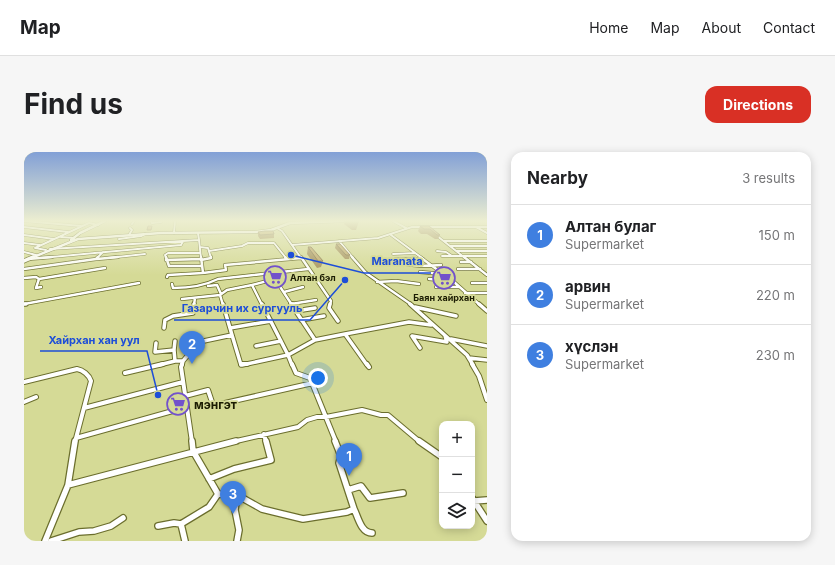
<!DOCTYPE html>
<meta charset="utf-8">
<style>
:root{--surface:#fff;--page:#f6f6f6;--text:#202124;--muted:#757577;--line:#e0e0e0;--accent:#d93025}
body{margin:0;font-family:Inter,sans-serif;background:var(--page);color:var(--text)}
.controls{position:absolute;right:12px;bottom:12px;display:grid;overflow:hidden;border-radius:8px;box-shadow:0 2px 10px #0003}
.controls button{width:36px;height:36px;display:grid;place-items:center;padding:0;border:0;border-bottom:1px solid var(--line);background:var(--surface);color:var(--text);font:20px sans-serif}
.you{position:absolute;left:294px;top:226px;width:14px;height:14px;margin:-10px;border:3px solid #fff;border-radius:50%;background:#1a73e8;box-shadow:0 0 0 6px #1a73e833}
.badge{display:grid;place-items:center;width:26px;height:26px;border-radius:50%;background:var(--accent);color:#fff;font-size:13px;font-weight:700}
.pin{position:absolute;translate:-50% -33px;filter:drop-shadow(0 1px 2px #0008)}
.pin::after{content:'';position:absolute;top:21px;width:14px;height:12px;background:inherit;clip-path:polygon(0 0,100% 0,50% 100%)}
.list{margin:0;padding:0;list-style:none}
h2{display:flex;justify-content:space-between;align-items:center;height:52px;margin:0;padding:0 16px;font-size:17px}
h2 small{font-size:13px;font-weight:400;color:var(--muted)}
.list li{display:grid;grid-template-columns:26px 1fr auto;gap:12px;align-items:center;box-sizing:border-box;height:60px;padding:0 16px;border-top:1px solid var(--line)}
.list b{display:block;font-size:15px;white-space:nowrap}
.list p{margin:0;font-size:13px;white-space:nowrap;color:var(--muted)}
.list em{font-size:13px;font-style:normal;color:var(--muted)}
.icon{flex:none;width:22px;height:22px;fill:none;stroke:currentColor;stroke-width:2;stroke-linecap:round;stroke-linejoin:round}
.map{position:relative;flex:none;width:463px;height:389px;overflow:hidden;border-radius:12px}
header{display:flex;align-items:center;gap:24px;box-sizing:border-box;height:56px;padding:0 20px;background:var(--surface);border-bottom:1px solid var(--line)}
header strong{font-size:19px}
nav{display:flex;gap:22px;margin-inline-start:auto;font-size:14px}
.intro{display:flex;align-items:center;justify-content:space-between;box-sizing:border-box;height:96px;padding:0 24px}
h1{margin:0;font-size:28px}
.button{padding:10px 18px;border-radius:12px;background:var(--accent);color:#fff;font-size:14px;font-weight:700}
main{display:flex;gap:24px;padding:0 24px}
aside{flex:1;background:var(--surface);border-radius:12px;box-shadow:0 2px 10px #0003}
.map>svg:first-child{display:block}
.lines{fill:none;stroke-linecap:round;stroke-linejoin:round}
.minor-far4-casing{stroke:#6b6e2d;stroke-width:3}
.minor-far3-casing{stroke:#6b6e2d;stroke-width:4}
.minor-far2-casing{stroke:#6b6e2d;stroke-width:5.5}
.minor-far1-casing{stroke:#6b6e2d;stroke-width:6}
.minor-casing{stroke:#6b6e2d;stroke-width:8}
.secondary-far1-casing{stroke:#6b6e2d;stroke-width:3.5}
.secondary-casing{stroke:#6b6e2d;stroke-width:5}
.minor-far4{stroke:#fff;stroke-width:2}
.minor-far3{stroke:#fff;stroke-width:2.5}
.minor-far2{stroke:#fff;stroke-width:3.5}
.minor-far1{stroke:#fff;stroke-width:4}
.minor{stroke:#fff;stroke-width:5.5}
.secondary-far1{stroke:#fff;stroke-width:2.5}
.secondary{stroke:#fff;stroke-width:3.5}
.wall{fill:#a4915a}
.building{fill:#bfa969;stroke:#86764a}
.labels{text-anchor:middle;dominant-baseline:central;stroke-width:3.5;stroke-linejoin:round;paint-order:stroke}
.far-poi-label{font-size:9px;font-weight:bold;fill:#1b1c02;stroke:#d5da96;text-anchor:start}
.near-poi-label{font-size:12px;font-weight:bold;fill:#1b1c02;stroke:#d5da96;text-anchor:start}
.leader{fill:none;stroke:#1d4ed8;stroke-width:1.5}
.callout-dot{fill:#1d4ed8;stroke:#d5da96;stroke-width:1.5}
.callout-label{font-size:11px;text-anchor:middle;font-weight:bold;fill:#1d4ed8;stroke:#d5da96;stroke-width:3.5;stroke-linejoin:round;paint-order:stroke}
</style>
<header>
<strong>Map</strong>
<nav><a>Home</a><a>Map</a><a>About</a><a>Contact</a></nav>
</header>
<div class="intro"><h1>Find us</h1><a class="button">Directions</a></div>
<main>
<div class="map">
<svg width="463" height="389" viewBox="0 0 463 389">
<rect width="100%" height="100%" fill="#d5da96"/>
<g class="lines">
<g class="minor-far4-casing">
<path id="minor-far4" d="M 0,69 L 57,74
M 127,69 L 128,71 L 137,70
M 369,69 L 382,76
M 108,72 L 110,69
M 0,75 L 44,80
M 452,75 L 463,81
M 253,76 L 258,79 L 277,106
M 150,81 L 151,69
M 0,83 L 30,87
M 105,83 L 108,78 L 106,76
M 367,83 L 398,106
M 412,83 L 441,106
M 37,85 L 50,86
M 95,87 L 117,84 L 121,82
M 175,88 L 177,106
M 315,89 L 329,106
M 420,89 L 463,89
M 0,91 L 16,93
M 268,93 L 354,86 L 388,75 L 463,75
M 426,94 L 463,94
M 176,95 L 184,96 L 187,106
M 26,97 L 175,88 L 174,81
M 22,98 L 11,96 L 65,71 L 74,73
M 185,99 L 218,94 L 224,91 L 250,91 L 262,106
M 413,99 L 422,100 L 428,104
M 432,99 L 463,99
M 0,100 L 12,103
M 369,102 L 391,101
M 418,104 L 463,104
M 17,106 L 157,93 L 159,89
M 73,106 L 79,100
M 84,106 L 121,102
M 142,106 L 141,103 L 144,101 L 176,101"/>
</g>
<g class="minor-far3-casing">
<path id="minor-far3" d="M 142,105 L 145,114 L 178,114
M 261,105 L 263,107
M 277,105 L 307,149 L 306,153
M 328,105 L 342,121 L 388,153
M 396,105 L 430,130 L 456,153
M 440,105 L 463,123
M 4,107 L 28,105
M 73,107 L 94,105
M 399,107 L 372,107 C 380,115 405,114 417,113
M 142,108 L 177,107
M 177,108 L 187,106 L 187,105
M 437,110 L 447,110
M 0,117 L 72,107 L 74,105
M 434,117 L 456,117
M 396,120 L 419,122
M 179,121 L 202,118 L 201,113 L 277,106
M 143,125 L 144,123 L 179,121 L 177,105
M 0,126 L 12,125 L 15,127 L 81,116
M 15,127 L 12,136 L 17,135
M 405,127 L 428,129
M 353,130 L 372,129 L 395,132
M 448,131 L 463,131
M 148,132 L 149,136 C 165,136 180,134 194,127 L 284,117
M 228,133 L 251,127 L 268,153
M 184,134 L 193,133 L 197,142
M 412,135 L 435,135
M 260,140 L 279,135
M 441,141 L 463,141
M 158,147 L 196,143
M 0,152 L 115,131
M 267,152 L 292,148
M 170,153 L 171,146
M 199,153 L 196,143 L 203,138 L 228,133 L 238,153"/>
</g>
<g class="minor-far2-casing">
<path id="minor-far2" d="M 0,152 L 2,152
M 199,152 L 208,183
M 238,152 L 264,203
M 267,152 L 291,188
M 267,152 L 269,152
M 306,152 L 305,156 L 314,169
M 386,152 L 443,203 L 449,213
M 455,152 L 463,159
M 391,155 L 432,164
M 272,159 L 291,156
M 277,168 L 300,164
M 140,176 L 141,168 L 149,164 L 169,161 L 170,152
M 206,176 L 247,169
M 321,182 L 385,170 L 407,173
M 208,183 L 217,213
M 427,187 L 463,194
M 132,191 L 131,200 L 150,198 L 151,209
M 232,194 L 257,189
M 396,196 L 388,184 L 423,190 L 421,184
M 150,198 L 151,189
M 264,203 L 268,213
M 264,203 L 291,188 L 321,182 L 343,213
M 445,206 L 463,208
M 135,213 L 151,209 L 159,209
M 158,213 L 159,209 L 175,190 L 208,183
M 218,213 L 264,203"/>
</g>
<g class="minor-far1-casing">
<path id="minor-far1" d="M 158,212 L 157,215 L 168,290
M 217,212 L 223,212
M 268,212 L 272,221 L 286,226 L 312,290
M 343,212 L 345,215
M 448,212 L 455,224 L 463,248
M 101,221 L 139,212
M 0,230 L 53,217 C 59,218 65,223 67,229 L 51,290
M 161,244 L 184,238 L 189,253 L 192,253 L 289,231
M 0,250 L 12,245
M 60,256 L 159,230
M 240,282 L 242,290
M 52,286 L 163,255
M 208,290 L 274,275 L 283,268 L 293,265 L 302,265 L 338,258 L 357,263 L 364,263 L 396,290"/>
</g>
<g class="minor-casing">
<path id="minor" d="M 51,289 L 44,333 L 212,289
M 168,289 L 169,299 L 194,342 L 213,343 L 238,357 L 279,367 L 323,360 L 330,357 L 315,311 L 317,304 L 311,289
M 395,289 L 418,305
M 185,327 L 210,317 L 247,308 L 242,289
M 324,338 L 337,334 L 346,346 L 379,341
M 213,343 L 211,358 L 215,378 L 213,389
M 448,346 L 463,369
M 450,349 L 463,348
M 330,357 C 334,365 337,381 348,381
M 157,372 L 161,389
M 134,374 L 150,371 L 157,372 L 185,355 L 194,342
M 21,389 L 44,333
M 27,389 L 55,380 L 70,379 L 87,374 L 99,366"/>
</g>
<g class="secondary-far1-casing">
<path id="secondary-far1" d="M 47,88 L 56,81 L 81,69
M 7,106 L 54,87 L 137,81 L 232,80 L 247,78 L 266,71 L 319,69"/>
</g>
<g class="secondary-casing">
<path id="secondary" d="M 0,109 L 9,105"/>
</g>
<use href="#minor-far4" class="minor-far4"/>
<use href="#minor-far3" class="minor-far3"/>
<use href="#minor-far2" class="minor-far2"/>
<use href="#minor-far1" class="minor-far1"/>
<use href="#minor" class="minor"/>
<use href="#secondary-far1" class="secondary-far1"/>
<use href="#secondary" class="secondary"/>
</g>
<path class="wall" d="M 321,69 L 335,69 L 332,78 L 328,78 L 320,72 Z
M 396,74 L 405,74 L 416,83 L 414,87 L 411,87 L 403,82 L 397,82 L 394,79 Z
M 234,80 L 250,82 L 250,86 L 236,87 L 234,84 Z
M 312,92 L 326,103 L 325,107 L 321,107 L 311,96 Z
M 284,95 L 299,109 L 297,115 L 293,116 L 283,102 Z"/>
<path class="building" d="M 124,74 L 128,74 L 127,78 L 123,78 Z
M 396,74 L 405,74 L 416,83 L 413,83 L 406,77 L 400,77 Z
M 241,79 L 249,79 L 250,82 L 236,83 L 234,80 Z
M 312,92 L 316,92 L 326,103 L 322,103 Z
M 284,95 L 287,95 L 299,109 L 294,109 Z"/>
<linearGradient id="sky" x2="0" y2="1"><stop stop-color="#82a0d6"/><stop offset="0.56" stop-color="#eceed0"/><stop offset="1" stop-color="#eceed0" stop-opacity="0"/></linearGradient>
<rect width="463" height="123" fill="url(#sky)"/>
<defs>
<g id="supermarket-ring" transform="scale(1.15)"><circle r="9.5" fill="#d5da96" stroke="#7252cb" stroke-width="1.5"/><path d="M-6-5.5h2.5l.6 2H6L4.5 2H-2.5L-4.4-4H-6ZM-1.5 3.2a1.3 1.3 0 1 0 .1 0ZM3 3.2a1.3 1.3 0 1 0 .1 0Z" fill="#7252cb"/></g>
</defs>
<g fill-rule="evenodd">
<use href="#supermarket-ring" x="251" y="125"/>
<use href="#supermarket-ring" x="420" y="126"/>
<use href="#supermarket-ring" x="154" y="252"/>
</g>
<g class="labels">
<g class="far-poi-label">
<text x="266" y="125">Алтан бэл</text>
<text x="420" y="145" text-anchor="middle">Баян хайрхан</text>
</g>
<g class="near-poi-label">
<text x="170" y="252">мэнгэт</text>
</g>
</g>
<path class="leader" d="M267 103L340 121H407M321 128L286 168H150M134 243L123 199H16"/>
<g class="callout-dot">
<circle cx="267" cy="103" r="4"/>
<circle cx="321" cy="128" r="4"/>
<circle cx="134" cy="243" r="4"/>
</g>
<g class="callout-label">
<text x="373" y="113">Maranata</text>
<text x="218" y="160">Газарчин их сургууль</text>
<text x="70" y="192">Хайрхан хан уул</text>
</g>
</svg>
<div class="controls">
<button>+</button>
<button>−</button>
<button><svg class="icon" aria-label="layers" viewBox="0 0 24 24"><path d="M12 4l9 5-9 5-9-5zM3 14l9 5 9-5"/></svg></button>
</div>
<div class="you"></div>
<div class="pin badge" style="left:325px;top:324px;background:#3f7fe0">1</div>
<div class="pin badge" style="left:168px;top:212px;background:#3f7fe0">2</div>
<div class="pin badge" style="left:209px;top:362px;background:#3f7fe0">3</div>
</div>
<aside>
<h2>Nearby<small>3 results</small></h2>
<ul class="list">
<li><span class="badge" style="background:#3f7fe0">1</span><div><b>Алтан булаг</b><p>Supermarket</p></div><em>150 m</em></li>
<li><span class="badge" style="background:#3f7fe0">2</span><div><b>арвин</b><p>Supermarket</p></div><em>220 m</em></li>
<li><span class="badge" style="background:#3f7fe0">3</span><div><b>хүслэн</b><p>Supermarket</p></div><em>230 m</em></li>
</ul>
</aside>
</main>
